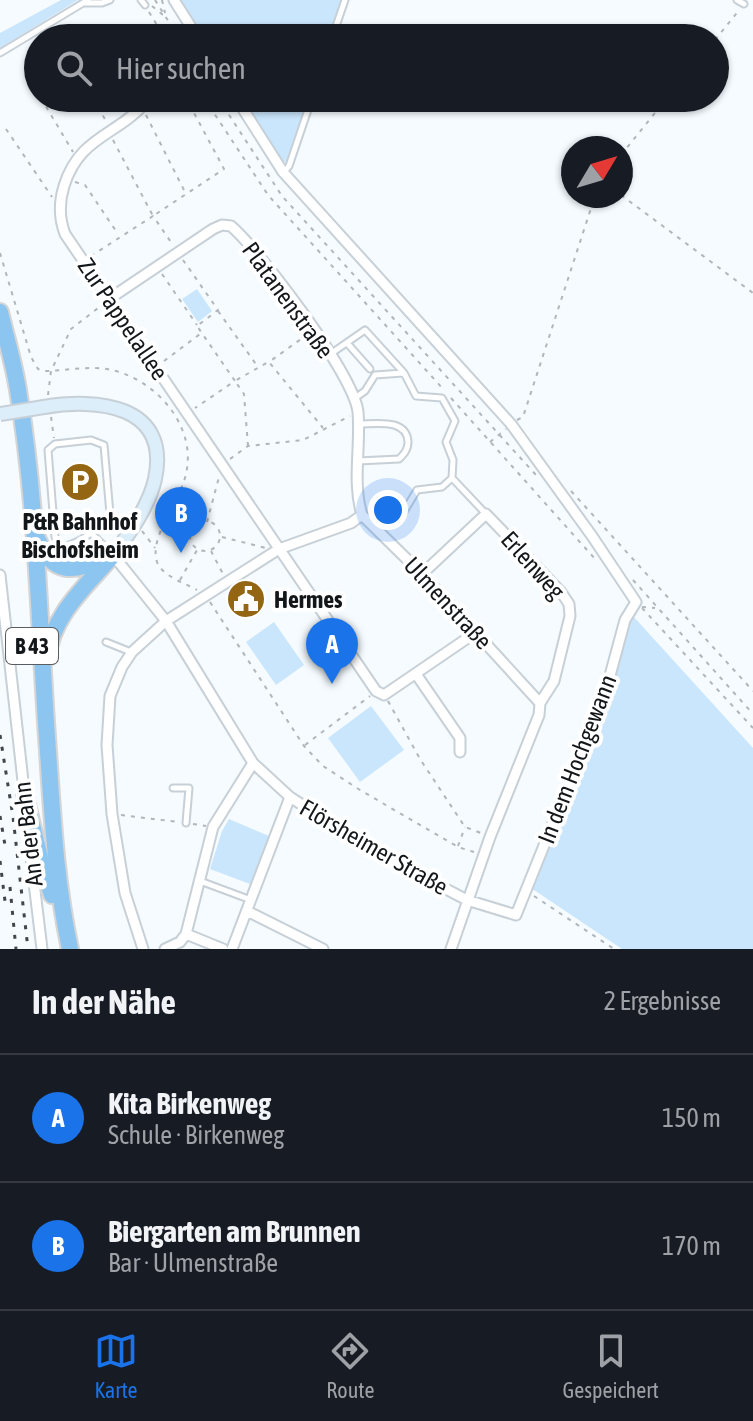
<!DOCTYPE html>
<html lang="de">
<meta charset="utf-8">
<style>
:root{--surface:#171b24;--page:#20242c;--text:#f1f3f6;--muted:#9ea1a6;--line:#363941;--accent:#1a73e8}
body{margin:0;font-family:"Asap Condensed",sans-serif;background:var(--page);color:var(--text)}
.compass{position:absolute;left:561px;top:136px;width:72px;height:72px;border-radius:50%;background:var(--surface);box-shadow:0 2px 6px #0004;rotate:52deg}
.you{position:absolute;left:388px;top:510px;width:28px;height:28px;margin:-20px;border:6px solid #fff;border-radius:50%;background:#1a73e8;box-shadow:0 0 0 12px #1a73e833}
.badge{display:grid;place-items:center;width:52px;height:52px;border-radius:50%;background:var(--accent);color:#fff;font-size:26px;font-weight:700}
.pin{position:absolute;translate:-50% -66px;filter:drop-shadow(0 2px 4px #0008)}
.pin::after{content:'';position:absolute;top:42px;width:28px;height:24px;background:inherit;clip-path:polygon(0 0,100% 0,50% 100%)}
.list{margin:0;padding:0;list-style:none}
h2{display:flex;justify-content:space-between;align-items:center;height:104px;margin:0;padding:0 32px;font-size:34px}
h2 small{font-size:26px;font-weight:400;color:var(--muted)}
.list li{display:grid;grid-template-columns:52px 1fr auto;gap:24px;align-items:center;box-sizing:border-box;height:128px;padding:0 32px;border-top:2px solid var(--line)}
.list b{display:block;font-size:30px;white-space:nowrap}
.list p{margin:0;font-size:26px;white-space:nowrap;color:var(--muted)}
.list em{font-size:26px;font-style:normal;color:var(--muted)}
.icon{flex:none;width:44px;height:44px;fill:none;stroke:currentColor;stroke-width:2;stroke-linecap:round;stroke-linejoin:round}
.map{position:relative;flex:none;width:753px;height:949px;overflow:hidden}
.search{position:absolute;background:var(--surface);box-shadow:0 2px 6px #0004;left:24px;right:24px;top:24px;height:88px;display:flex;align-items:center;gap:20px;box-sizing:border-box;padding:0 28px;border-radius:44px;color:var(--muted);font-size:30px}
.sheet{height:360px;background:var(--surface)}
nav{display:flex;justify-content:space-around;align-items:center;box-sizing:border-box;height:112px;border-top:2px solid var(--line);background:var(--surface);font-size:22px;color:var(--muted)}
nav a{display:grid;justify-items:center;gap:4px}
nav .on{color:var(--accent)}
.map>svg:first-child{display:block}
.green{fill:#cae6fd}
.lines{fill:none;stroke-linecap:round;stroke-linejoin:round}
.lane-casing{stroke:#c7d0d7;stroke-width:9}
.street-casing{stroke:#c7d0d7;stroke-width:13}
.secondary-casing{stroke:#c7d0d7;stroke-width:16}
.highway-casing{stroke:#d5d5d6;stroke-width:20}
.path{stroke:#b1b6ba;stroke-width:2;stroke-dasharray:4 6;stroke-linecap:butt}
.lane{stroke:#fff;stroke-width:5}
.street{stroke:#fff;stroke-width:9}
.secondary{stroke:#dceefa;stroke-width:12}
.highway{stroke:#8cc5f0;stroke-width:16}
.rail{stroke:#434649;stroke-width:3;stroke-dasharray:4 8;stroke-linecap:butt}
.secondary-bridge-casing{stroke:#c7d0d7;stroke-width:16;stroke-linecap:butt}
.secondary-bridge{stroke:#dceefa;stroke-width:12}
.labels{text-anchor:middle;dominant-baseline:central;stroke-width:8;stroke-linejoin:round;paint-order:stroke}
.shield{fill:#fff;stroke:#5a5d5f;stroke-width:2}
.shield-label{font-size:22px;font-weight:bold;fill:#14171a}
.street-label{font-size:24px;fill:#14171a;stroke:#fff}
.poi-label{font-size:24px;font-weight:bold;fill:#14171a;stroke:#fff}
</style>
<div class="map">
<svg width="753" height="949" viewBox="0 0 753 949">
<rect width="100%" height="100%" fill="#f5fbff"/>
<path class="green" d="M 61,0 L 78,0 L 0,48 L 0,33 Z
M 178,0 L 343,0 L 330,38 L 201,38 Z
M 239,98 L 309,98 L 288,161 L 280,163 Z
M 197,289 L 212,311 L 198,322 L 182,299 Z
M 633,616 L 753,748 L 753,949 L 622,949 L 531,888 L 628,623 Z
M 274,622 L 304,665 L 276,685 L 246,642 Z
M 371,706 L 404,750 L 360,782 L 328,738 Z
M 229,819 L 269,836 L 250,884 L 210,869 L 222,831 Z"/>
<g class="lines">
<g class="lane-casing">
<path id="lane" d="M 141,0 L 145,5
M 737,0 L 744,4
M 85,3 L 102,3 L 110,0
M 121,29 L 126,38
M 332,38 L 345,0
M 0,53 L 88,0
M 284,172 L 289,166 L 312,98
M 347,343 L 370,369
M 329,355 L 365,330 L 404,373 L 416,396 L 442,398 L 455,421 L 446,442 L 453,460 L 452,478 L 442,487 L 417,490 L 399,520 L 374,524
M 355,398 L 365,391 L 375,375 L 403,373
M 91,440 L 104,445 L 110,514 C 95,530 84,542 62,547 L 55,537 L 48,450 L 55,444 Z
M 358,461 L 399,459 C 404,454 408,450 408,442 C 407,418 375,424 359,424
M 452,478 L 486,514
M 92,534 L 110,552
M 106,642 L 131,652
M 173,788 L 189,788 L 186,823
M 200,881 L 251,900"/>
</g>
<g class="street-casing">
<path id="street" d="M 174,0 L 198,38
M 149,98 C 120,136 80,134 64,186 C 59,202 59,218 65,234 L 376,691 L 384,695 L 475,633
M 109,299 L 213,229 L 222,225 L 231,226 C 261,252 354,375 358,412 C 361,446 352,482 362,515
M 362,515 L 422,574 L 540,703
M 113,555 L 166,621 L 253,763 L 290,797 L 373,851 L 467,900 L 516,915 L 605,694 L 625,620 L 636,602 L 592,536 L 511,424 L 283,172 L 236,98
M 422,574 L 486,514 L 561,592 L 569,604 L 570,616 L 554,681 L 540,703 L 539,715 L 490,837 L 451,949
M 0,575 L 25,799
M 416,674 L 460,738 L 460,752
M 29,841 L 42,949
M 247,911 L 323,949
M 186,934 L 223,949
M 143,949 L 125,893 L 112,814 L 107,745 L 110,696 L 122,667 L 132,652 L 166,621 L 279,549 L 351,523 L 362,515
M 165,949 L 180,942 L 186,934 L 213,827 L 253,763
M 232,949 L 290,797"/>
</g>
<g class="secondary-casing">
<path id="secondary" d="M 44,407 C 96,398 171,404 155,479 C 149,506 130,533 113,555"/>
</g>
<g class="highway-casing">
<path id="highway" d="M 0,312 C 6,338 14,364 18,390 C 37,504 39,622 47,737 C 52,808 55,879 70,949
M 37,538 C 53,577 74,572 108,557
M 47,658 C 52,615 86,586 113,555
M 25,796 L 40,858 L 52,895"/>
</g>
<path class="path" d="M 155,0 L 179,38
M 162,0 L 165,13
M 152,6 L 163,15
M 149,12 L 165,38
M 106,31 L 110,38
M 715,40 L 740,9
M 26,73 L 38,93
M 41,98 L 73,152
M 93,98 L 106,121
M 204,98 L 268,195 L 444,390
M 218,98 L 282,196 L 536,475
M 146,115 L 185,192
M 6,129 L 52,197
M 113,140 L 153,216 L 224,169 L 186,98
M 621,155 L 667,98
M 75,182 L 85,185 L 118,234
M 621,195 L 753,293
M 0,253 L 31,357 L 38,369 L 44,371 C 65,371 90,365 112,370 C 159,381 201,431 184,481 C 177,503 149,539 157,562 C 162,576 185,583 197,590
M 91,256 L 153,216 L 173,245
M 183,260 L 218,310 L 197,326 L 235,381 L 195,408
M 162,274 L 197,325
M 218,311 L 258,367
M 308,334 L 269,362 L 323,428
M 164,361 L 200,334
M 48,395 L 51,371 L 71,329 L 102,305
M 451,398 L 596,560
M 51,417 L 54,438
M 517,420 L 523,417 L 595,196
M 490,442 L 506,429
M 248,446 L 244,394 L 235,381 L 268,362
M 230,459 L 248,446 L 303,440 L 350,416
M 571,491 L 753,691
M 156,505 L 189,530
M190 536a15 15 0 1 1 30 0a15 15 0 1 1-30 0Z
M 207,522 L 219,477
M 142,531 L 155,548
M 222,537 L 266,548
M 211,551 L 223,574
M 180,580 L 197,550
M 633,580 L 753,714
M 210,602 L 304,746 L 323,766 L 360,790 L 458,847 L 474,852
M 642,607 L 655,608
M 642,608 L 753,728
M 388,701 L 420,759 L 465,827 L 481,833
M 305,745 L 370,696
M 121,815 L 178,822
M 193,824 L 206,826
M 458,846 L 465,827
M 534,896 L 614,949"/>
<use href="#lane" class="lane"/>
<use href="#street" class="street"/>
<use href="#secondary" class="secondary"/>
<use href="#highway" class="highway"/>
<path class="rail" d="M 0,735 L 13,817 L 28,949
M 0,816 L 6,851
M 0,861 L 5,901
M 10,887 L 16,949"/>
<g class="secondary-bridge-casing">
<path id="secondary-bridge" d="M 0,414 L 44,407"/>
</g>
<use href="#secondary-bridge" class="secondary-bridge"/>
</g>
<defs>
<g id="parking-disc" transform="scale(2)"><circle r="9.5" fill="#946614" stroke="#fff"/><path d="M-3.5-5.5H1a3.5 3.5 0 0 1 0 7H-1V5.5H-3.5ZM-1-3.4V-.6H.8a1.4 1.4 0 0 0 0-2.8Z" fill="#fff"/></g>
<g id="civic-disc" transform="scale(2)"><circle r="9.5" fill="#946614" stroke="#fff"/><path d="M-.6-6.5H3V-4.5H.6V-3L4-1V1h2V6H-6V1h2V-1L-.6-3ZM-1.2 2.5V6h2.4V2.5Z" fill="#fff"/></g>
</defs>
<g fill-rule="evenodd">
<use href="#parking-disc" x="80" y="482"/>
<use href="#civic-disc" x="246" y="599"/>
</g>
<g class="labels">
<rect class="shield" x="6" y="628" width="52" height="36" rx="6"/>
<g class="shield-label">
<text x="32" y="646">B 43</text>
</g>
<g class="street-label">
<text transform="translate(288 300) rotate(54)">Platanenstraße</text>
<text transform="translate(123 319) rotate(56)">Zur Pappelallee</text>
<text transform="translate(533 565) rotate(48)">Erlenweg</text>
<text transform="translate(448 603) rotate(47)">Ulmenstraße</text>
<text transform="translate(577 759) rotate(-69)">In dem Hochgewann</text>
<text transform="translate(28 834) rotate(-97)">An der Bahn</text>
<text transform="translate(374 847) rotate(30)">Flörsheimer Straße</text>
</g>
<g class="poi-label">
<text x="80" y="521">P&amp;R Bahnhof<tspan x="80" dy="28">Bischofsheim</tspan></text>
<text x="274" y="599" text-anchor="start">Hermes</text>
</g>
</g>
</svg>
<svg class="compass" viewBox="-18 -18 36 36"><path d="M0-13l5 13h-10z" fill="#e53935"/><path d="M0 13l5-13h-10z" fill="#9ea1a6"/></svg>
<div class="you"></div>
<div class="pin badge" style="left:332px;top:684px">A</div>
<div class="pin badge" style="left:181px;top:553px">B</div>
<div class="search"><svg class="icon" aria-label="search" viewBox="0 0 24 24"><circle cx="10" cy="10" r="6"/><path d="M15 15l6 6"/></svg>Hier suchen</div>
</div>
<section class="sheet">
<h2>In der Nähe<small>2 Ergebnisse</small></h2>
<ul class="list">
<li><span class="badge">A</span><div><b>Kita Birkenweg</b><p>Schule · Birkenweg</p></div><em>150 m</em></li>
<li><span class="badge">B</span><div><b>Biergarten am Brunnen</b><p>Bar · Ulmenstraße</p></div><em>170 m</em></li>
</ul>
</section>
<nav>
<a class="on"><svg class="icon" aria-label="map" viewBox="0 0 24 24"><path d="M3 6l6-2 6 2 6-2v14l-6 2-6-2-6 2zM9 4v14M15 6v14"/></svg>Karte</a>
<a><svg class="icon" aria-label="directions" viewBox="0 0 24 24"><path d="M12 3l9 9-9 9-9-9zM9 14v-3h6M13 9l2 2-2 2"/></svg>Route</a>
<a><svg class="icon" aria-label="saved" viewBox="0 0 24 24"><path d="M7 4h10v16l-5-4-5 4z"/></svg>Gespeichert</a>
</nav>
